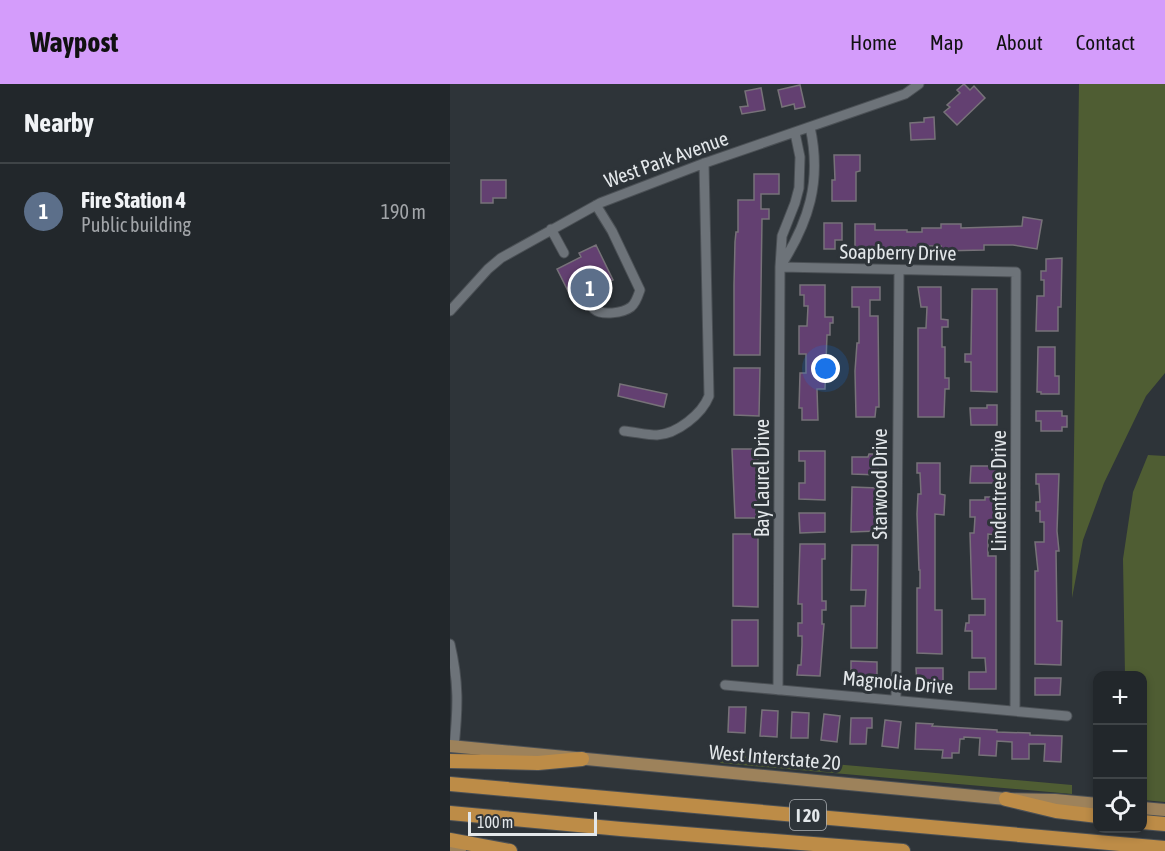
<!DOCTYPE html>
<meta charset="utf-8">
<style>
:root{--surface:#22272b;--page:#2a2f33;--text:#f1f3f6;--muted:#a2a5a9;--line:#3f4447;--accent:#d49cfb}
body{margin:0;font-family:"Asap Condensed",sans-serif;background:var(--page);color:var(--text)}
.controls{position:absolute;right:18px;bottom:18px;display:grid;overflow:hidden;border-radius:12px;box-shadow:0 3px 9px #0003}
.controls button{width:54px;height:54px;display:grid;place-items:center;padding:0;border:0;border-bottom:2px solid var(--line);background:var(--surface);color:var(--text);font:30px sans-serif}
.scale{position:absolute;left:18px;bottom:15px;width:129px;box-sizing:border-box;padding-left:6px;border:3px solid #e3e7ea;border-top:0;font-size:16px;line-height:21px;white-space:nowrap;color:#e3e7ea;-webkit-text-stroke:4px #2e3439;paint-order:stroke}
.you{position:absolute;left:376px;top:285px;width:21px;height:21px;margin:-15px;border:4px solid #fff;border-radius:50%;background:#1a73e8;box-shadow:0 0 0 9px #1a73e833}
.badge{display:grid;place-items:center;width:39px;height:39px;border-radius:50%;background:var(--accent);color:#fff;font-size:20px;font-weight:700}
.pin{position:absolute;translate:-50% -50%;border:3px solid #fff;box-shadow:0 2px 6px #0006}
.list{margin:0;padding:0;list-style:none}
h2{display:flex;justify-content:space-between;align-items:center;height:78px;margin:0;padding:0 24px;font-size:26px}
h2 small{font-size:20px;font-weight:400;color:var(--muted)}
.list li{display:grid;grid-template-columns:39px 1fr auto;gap:18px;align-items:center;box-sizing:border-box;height:96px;padding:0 24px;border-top:2px solid var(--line)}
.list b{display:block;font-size:22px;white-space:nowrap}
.list p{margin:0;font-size:20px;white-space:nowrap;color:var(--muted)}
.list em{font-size:20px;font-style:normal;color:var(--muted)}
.icon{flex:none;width:33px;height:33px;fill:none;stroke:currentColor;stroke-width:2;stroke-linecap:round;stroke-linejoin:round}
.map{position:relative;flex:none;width:715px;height:767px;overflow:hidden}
header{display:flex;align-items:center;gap:36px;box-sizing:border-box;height:84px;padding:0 30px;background:var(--accent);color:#111}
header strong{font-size:28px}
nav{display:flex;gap:33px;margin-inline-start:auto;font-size:21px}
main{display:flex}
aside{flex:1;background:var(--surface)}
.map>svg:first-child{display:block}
.green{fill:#4f5d33}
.building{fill:#634071;stroke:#777279;stroke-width:1.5}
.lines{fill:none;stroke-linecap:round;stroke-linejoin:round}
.minor-casing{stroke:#4b5055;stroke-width:11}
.major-casing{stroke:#4b5055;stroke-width:14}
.highway-casing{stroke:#4b5055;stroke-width:16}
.minor{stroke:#6d7379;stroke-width:9}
.major{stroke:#9d825b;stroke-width:12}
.highway{stroke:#bd8c47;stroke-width:14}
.labels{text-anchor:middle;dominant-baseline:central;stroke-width:6;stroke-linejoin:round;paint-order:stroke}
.shield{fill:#2e3439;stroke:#adb1b5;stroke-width:1.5}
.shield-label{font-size:18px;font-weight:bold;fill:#e3e7ea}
.street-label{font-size:20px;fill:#e3e7ea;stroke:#2e3439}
</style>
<header>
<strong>Waypost</strong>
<nav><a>Home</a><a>Map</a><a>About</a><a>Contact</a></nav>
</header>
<main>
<aside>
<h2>Nearby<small></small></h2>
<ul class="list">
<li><span class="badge" style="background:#5c6f8a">1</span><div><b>Fire Station 4</b><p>Public building</p></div><em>190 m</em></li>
</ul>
</aside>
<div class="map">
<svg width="715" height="767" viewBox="0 0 715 767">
<rect width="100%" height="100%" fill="#2e3439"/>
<path class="green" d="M 629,0 L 715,0 L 715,289 L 696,312 L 654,399 L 633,456 L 622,514 Z
M 698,371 L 715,372 L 715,718 L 693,716 L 692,592 L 675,591 L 673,475 L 683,408 Z
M 270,670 L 622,701 L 622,710 L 270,679 Z"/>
<path class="building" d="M 514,0 L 520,6 L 524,2 L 535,14 L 507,41 L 494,28 L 500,23 L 497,21 L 510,9 L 507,6 Z
M 350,1 L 355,23 L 345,25 L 344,20 L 332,23 L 328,6 Z
M 311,4 L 315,26 L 292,30 L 290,23 L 298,22 L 295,7 Z
M 484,33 L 485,55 L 461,56 L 460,39 L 474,38 L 474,34 Z
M 384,71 L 410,71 L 410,87 L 406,88 L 406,117 L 382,117 L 382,96 L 385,96 Z
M 304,90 L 329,90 L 329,110 L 311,110 L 311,125 L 319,125 L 319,135 L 312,135 L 310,271 L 284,271 L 284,201 L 285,158 L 286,148 L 288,148 L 288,116 L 304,116 Z
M 31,96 L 56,96 L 56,114 L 43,114 L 43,119 L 31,119 Z
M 573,133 L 592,136 L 587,165 L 563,161 L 534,161 L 534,166 L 491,167 L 491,162 L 474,162 L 474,166 L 405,165 L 405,140 L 425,140 L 425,146 L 457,146 L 457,148 L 472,148 L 472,144 L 491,144 L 491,140 L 511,140 L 511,144 L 572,142 Z
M 374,139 L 392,139 L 392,156 L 385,156 L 385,165 L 374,165 Z
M 146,161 L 163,196 L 139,207 L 132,207 L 128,212 L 122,215 L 107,185 L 131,173 L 129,169 Z
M 612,174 L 611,223 L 608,223 L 608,247 L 586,247 L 587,212 L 594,212 L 594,196 L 591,196 L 591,187 L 596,187 L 596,175 Z
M 350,201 L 375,201 L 375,233 L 383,233 L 383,239 L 380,239 L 380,251 L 377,251 L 375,305 L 367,305 L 368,336 L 352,336 L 352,324 L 349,324 L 350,289 L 356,289 L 356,270 L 349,270 L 349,242 L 357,242 L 358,222 L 354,222 L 354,211 L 350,211 Z
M 402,203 L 430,203 L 430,216 L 420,216 L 420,232 L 428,232 L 429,323 L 426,323 L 425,333 L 406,333 L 405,287 L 407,259 L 409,259 L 409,223 L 402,223 Z
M 468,203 L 491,203 L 491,235 L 498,236 L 498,243 L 492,243 L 492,263 L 495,263 L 495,294 L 499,294 L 499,305 L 495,305 L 494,333 L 468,333 L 468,244 L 476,244 L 477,223 L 471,223 Z
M 522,205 L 547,205 L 547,308 L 521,307 L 521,278 L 515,278 L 515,270 L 521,270 Z
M 588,263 L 605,263 L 605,292 L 609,292 L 609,310 L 591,310 L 591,308 L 587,308 Z
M 284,284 L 310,284 L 309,332 L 284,331 Z
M 170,300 L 217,310 L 214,323 L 168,312 Z
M 537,321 L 547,321 L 547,341 L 521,341 L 520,324 L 537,324 Z
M 586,327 L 612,327 L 612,332 L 617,332 L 617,343 L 612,343 L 612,347 L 591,347 L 591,337 L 586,337 Z
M 282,365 L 308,365 L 308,391 L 310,391 L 309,434 L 285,434 Z
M 349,367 L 375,367 L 375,416 L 349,415 L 349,399 L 355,399 L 355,377 L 349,377 Z
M 419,370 L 428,370 L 428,391 L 402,390 L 402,373 L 418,373 Z
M 467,379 L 490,379 L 490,410 L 495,411 L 494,431 L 485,430 L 485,526 L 492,526 L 492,570 L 467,569 L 467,504 L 470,504 L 470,486 L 469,486 L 467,430 L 468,410 L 471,410 L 470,389 L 467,389 Z
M 521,382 L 547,382 L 546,399 L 520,399 Z
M 586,390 L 609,390 L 607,447 L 609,467 L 606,467 L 607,537 L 612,537 L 611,581 L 585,580 L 585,487 L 588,487 L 585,458 L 594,458 L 594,438 L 590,438 L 590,427 L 586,427 L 586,418 L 590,418 L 589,400 L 586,400 Z
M 402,403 L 428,404 L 428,447 L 401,448 Z
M 535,413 L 546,413 L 547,451 L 538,450 L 538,472 L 546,472 L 546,605 L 519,605 L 519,588 L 536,588 L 535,574 L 522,574 L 522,547 L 515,547 L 516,539 L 519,539 L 519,531 L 535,531 L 535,515 L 522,515 L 520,449 L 524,449 L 525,433 L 520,433 L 520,416 L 535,416 Z
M 349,429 L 375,429 L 375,448 L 350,449 Z
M 283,450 L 308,450 L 308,523 L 283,522 Z
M 350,460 L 375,460 L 375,475 L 372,475 L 372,517 L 376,517 L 376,526 L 372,526 L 372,540 L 374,540 L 370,592 L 347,591 L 348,581 L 351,581 L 352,561 L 352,552 L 348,552 L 348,539 L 352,539 L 352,520 L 348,520 Z
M 402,461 L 428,461 L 427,564 L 401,564 L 401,522 L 415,522 L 416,506 L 401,506 Z
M 282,536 L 308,536 L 308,582 L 282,582 Z
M 401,577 L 427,578 L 427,595 L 401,594 Z
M 466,584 L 493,584 L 493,600 L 467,600 Z
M 585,594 L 611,594 L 610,611 L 585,611 Z
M 279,623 L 296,623 L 295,649 L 278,648 Z
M 312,626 L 328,627 L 327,653 L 310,652 Z
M 342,628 L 359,629 L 358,654 L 341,654 Z
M 374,630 L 390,632 L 387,658 L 371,656 Z
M 401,634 L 422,634 L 422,644 L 417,644 L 416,660 L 400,660 Z
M 435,636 L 451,638 L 448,664 L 432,662 Z
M 466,639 L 483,640 L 482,642 L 547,646 L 547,648 L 580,649 L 580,651 L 612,652 L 611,678 L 594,677 L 595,660 L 579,660 L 579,675 L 562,675 L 562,658 L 547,657 L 546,672 L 529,671 L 530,654 L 514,653 L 514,655 L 510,655 L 509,669 L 502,669 L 502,674 L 492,674 L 493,666 L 465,665 Z"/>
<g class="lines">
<g class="minor-casing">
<path id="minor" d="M 345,49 L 350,73 L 349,104 L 345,119 L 332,152 L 330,183 C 359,138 372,97 360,43
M 101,145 L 114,169
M 135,213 C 138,217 141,222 144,225 C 152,232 173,229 181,223 C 186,219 188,212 190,206 L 162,147 L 146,121
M 0,227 L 38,185 L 51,174 L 150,119 L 252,80 L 455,10 L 469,0
M 174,347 C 185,348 197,351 207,351 C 227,350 252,330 259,312 L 254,79
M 0,560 C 9,598 8,624 4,663
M 275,601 L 617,632
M 328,606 L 330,183 L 566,188 L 565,626
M 446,615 L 449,186"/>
</g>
<g class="major-casing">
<path id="major" d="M 0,662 L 556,715 L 605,716 L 648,720
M 692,724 L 715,726
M 0,766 L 10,767"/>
</g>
<g class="highway-casing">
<path id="highway" d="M 0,677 L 88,679 L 132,675
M 0,700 L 715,764
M 556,715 L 606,727 L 648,732
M 0,729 L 171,745 L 453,767
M 692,738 L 715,740
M 0,756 L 60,767"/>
</g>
<use href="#minor" class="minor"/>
<use href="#major" class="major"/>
<use href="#highway" class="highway"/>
</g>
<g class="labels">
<rect class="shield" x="340" y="716" width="36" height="30" rx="4.5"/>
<g class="shield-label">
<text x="358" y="731">I 20</text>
</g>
<g class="street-label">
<text transform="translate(216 75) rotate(-20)">West Park Avenue</text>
<text transform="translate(448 168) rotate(1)">Soapberry Drive</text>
<text transform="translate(311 394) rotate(-90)">Bay Laurel Drive</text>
<text transform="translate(429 400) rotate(-90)">Starwood Drive</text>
<text transform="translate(548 407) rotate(-90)">Lindentree Drive</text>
<text transform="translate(448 598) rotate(5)">Magnolia Drive</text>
<text transform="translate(325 673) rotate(5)">West Interstate 20</text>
</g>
</g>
</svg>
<div class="controls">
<button>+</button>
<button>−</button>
<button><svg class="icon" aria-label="locate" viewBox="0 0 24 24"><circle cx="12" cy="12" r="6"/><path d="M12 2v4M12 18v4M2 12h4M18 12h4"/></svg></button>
</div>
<div class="scale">100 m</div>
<div class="you"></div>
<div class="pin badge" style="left:140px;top:204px;background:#5c6f8a">1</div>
</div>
</main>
